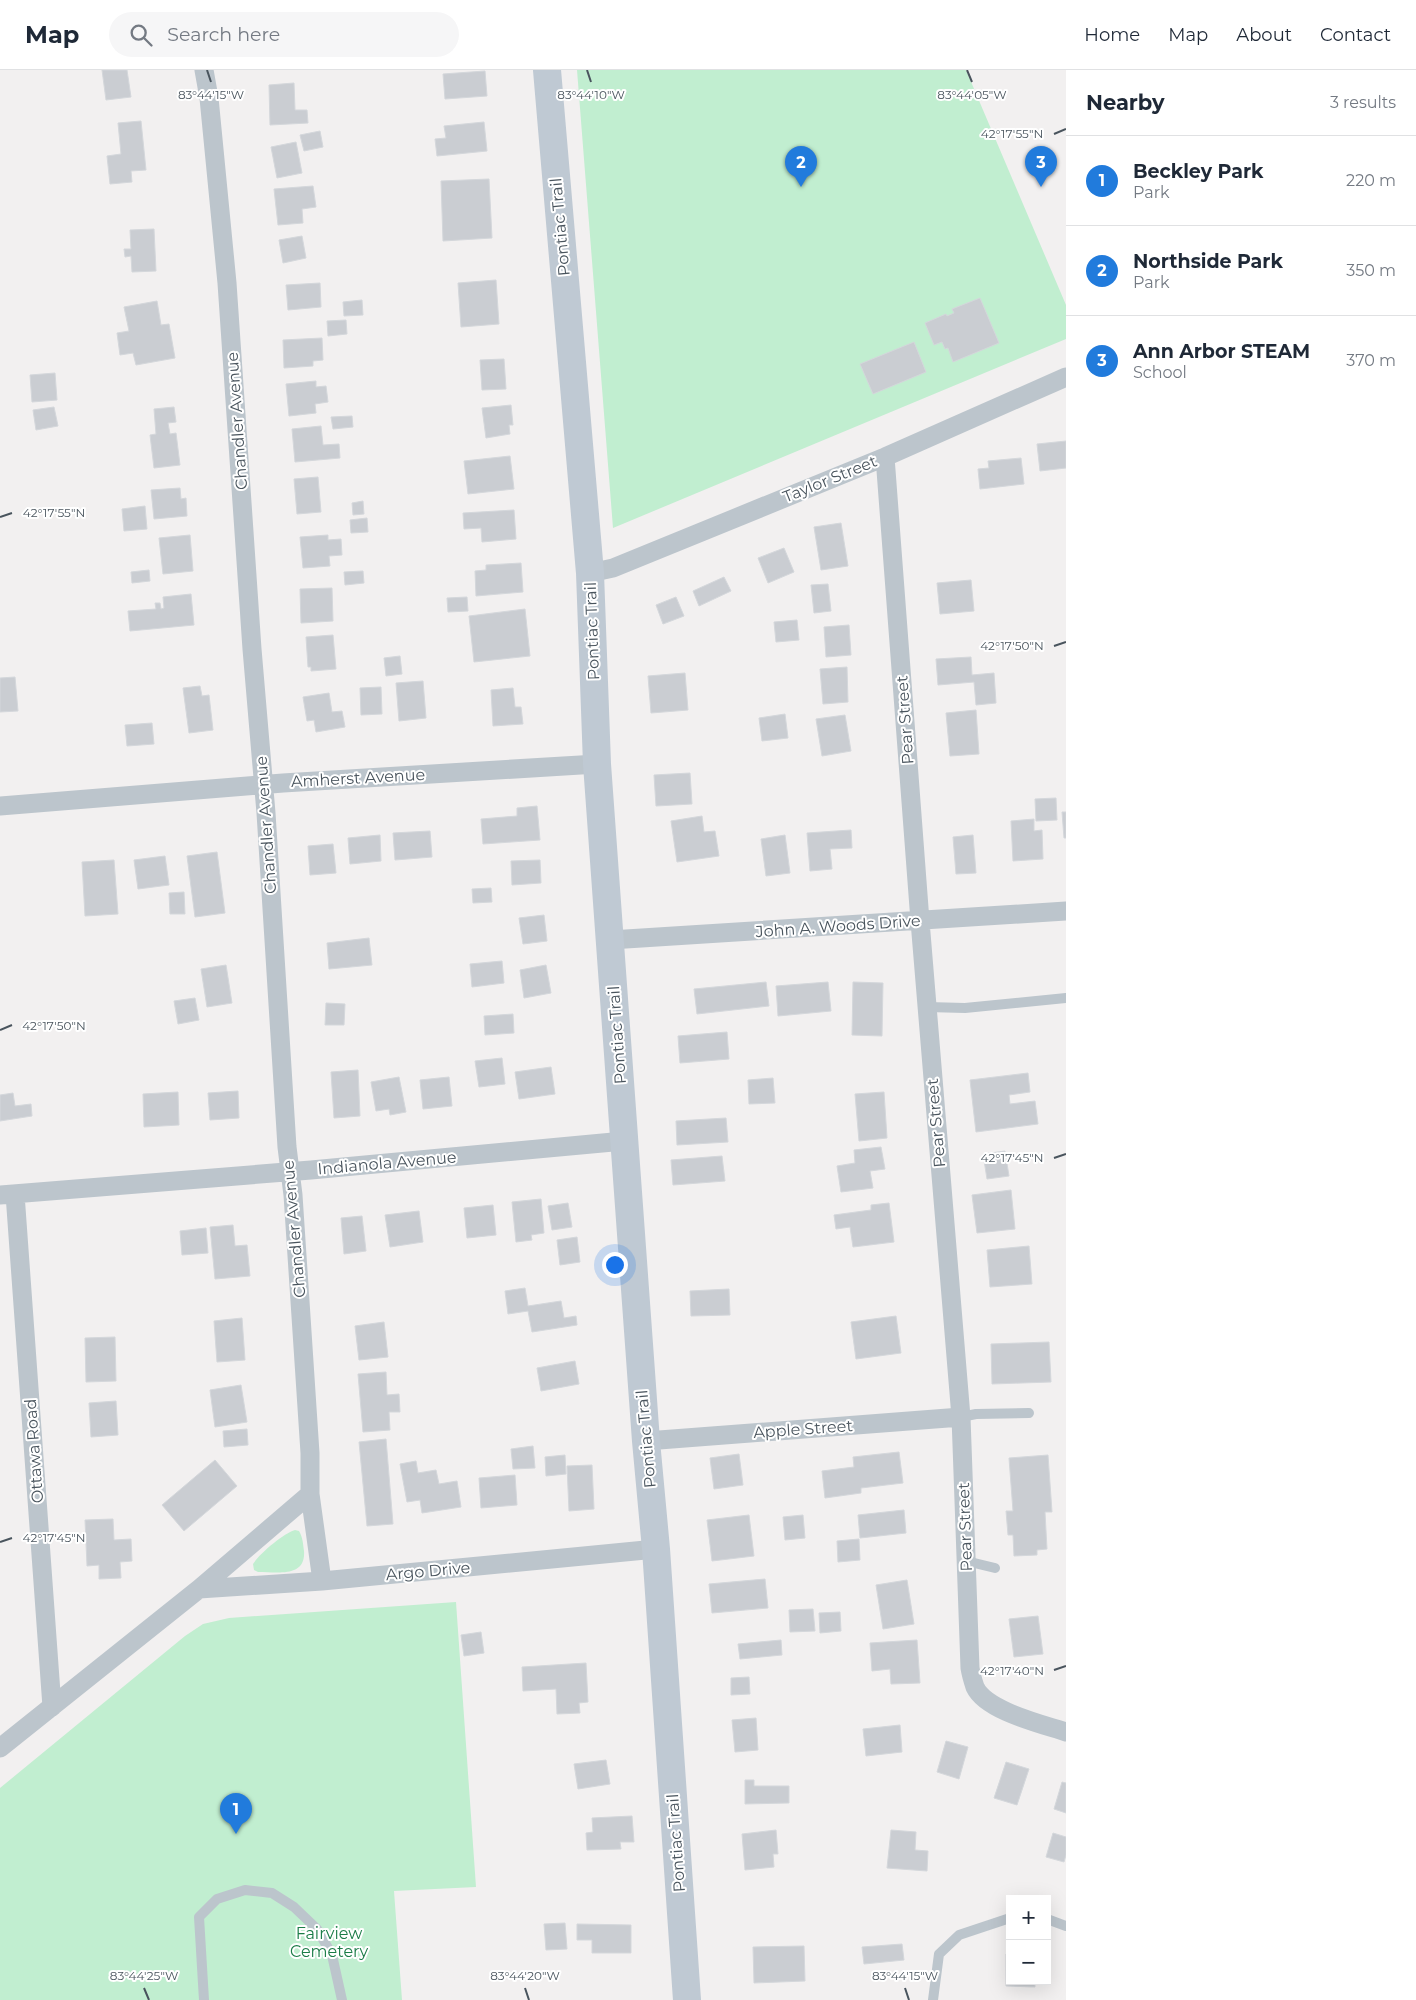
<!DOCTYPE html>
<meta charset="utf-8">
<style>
:root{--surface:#fff;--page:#f6f6f7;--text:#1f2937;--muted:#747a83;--line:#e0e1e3;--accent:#217bdc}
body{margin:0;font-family:Montserrat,sans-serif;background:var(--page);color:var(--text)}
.controls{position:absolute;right:15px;bottom:15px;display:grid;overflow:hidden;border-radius:0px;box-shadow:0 5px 20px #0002}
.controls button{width:45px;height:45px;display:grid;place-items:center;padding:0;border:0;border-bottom:1px solid var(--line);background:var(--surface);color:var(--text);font:25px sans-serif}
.you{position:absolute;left:614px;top:1194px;width:18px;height:18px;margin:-12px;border:4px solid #fff;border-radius:50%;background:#1a73e8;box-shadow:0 0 0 8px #1a73e833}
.badge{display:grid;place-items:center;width:32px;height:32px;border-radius:50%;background:var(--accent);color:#fff;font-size:16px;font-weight:700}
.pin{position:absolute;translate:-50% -41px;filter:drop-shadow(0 1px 2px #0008)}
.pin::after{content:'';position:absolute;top:26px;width:18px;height:15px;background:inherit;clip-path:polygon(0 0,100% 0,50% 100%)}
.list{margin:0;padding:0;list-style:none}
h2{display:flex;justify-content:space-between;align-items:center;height:65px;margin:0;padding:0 20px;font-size:21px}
h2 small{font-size:16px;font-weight:400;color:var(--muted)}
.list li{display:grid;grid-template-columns:32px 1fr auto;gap:15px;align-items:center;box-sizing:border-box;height:90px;padding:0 20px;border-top:1px solid var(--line)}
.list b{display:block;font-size:19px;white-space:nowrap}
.list p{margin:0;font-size:16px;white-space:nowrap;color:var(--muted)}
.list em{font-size:16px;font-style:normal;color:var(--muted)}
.icon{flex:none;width:28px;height:28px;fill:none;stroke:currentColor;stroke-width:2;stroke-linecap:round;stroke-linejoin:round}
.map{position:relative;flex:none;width:1066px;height:1930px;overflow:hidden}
header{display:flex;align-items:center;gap:30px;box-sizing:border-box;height:70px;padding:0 25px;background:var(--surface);border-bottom:1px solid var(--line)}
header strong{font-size:24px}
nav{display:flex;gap:28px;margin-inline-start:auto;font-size:18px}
.search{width:350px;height:45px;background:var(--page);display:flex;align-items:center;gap:12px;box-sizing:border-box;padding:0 18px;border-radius:28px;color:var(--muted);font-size:19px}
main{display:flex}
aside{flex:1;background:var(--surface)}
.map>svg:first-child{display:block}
.green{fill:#c1eed0}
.building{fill:#cacdd2;stroke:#d4d7db}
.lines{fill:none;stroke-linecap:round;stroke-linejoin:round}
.service{stroke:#bcc5cc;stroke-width:10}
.minor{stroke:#bcc5cc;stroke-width:19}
.secondary{stroke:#bfc9d3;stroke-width:28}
.ticks{fill:none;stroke:#49545d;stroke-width:2}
.labels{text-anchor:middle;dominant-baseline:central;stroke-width:4;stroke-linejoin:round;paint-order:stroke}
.street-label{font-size:16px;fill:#49545d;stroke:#fff}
.park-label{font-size:16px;fill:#1b7c47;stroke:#fff}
.ticks-label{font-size:12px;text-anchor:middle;fill:#49545d;stroke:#fff;stroke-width:4;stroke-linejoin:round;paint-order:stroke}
</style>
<header>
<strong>Map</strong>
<div class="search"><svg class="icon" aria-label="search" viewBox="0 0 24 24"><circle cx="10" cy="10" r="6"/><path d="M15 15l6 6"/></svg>Search here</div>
<nav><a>Home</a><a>Map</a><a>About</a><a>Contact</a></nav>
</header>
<main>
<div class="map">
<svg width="1066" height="1930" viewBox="0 0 1066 1930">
<rect width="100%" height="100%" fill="#f2f0f0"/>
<path class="green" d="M 577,0 L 966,0 L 1066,235 L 1066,269 L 613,458 Z
M 295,1460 L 299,1461 C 303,1468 303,1474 304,1481 C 306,1508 277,1502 258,1502 L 254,1500 L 253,1494 C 259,1484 284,1463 295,1460 Z
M 456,1532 L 476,1817 L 394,1821 L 402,1930 L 0,1930 L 0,1718 L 185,1566 L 203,1554 L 229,1548 Z"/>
<path class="building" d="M 102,0 L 127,0 L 131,27 L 106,30 Z
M 485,1 L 487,26 L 445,29 L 443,4 Z
M 294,13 L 295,40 L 307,40 L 308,53 L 270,55 L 269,15 Z
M 141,51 L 146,100 L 131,101 L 132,112 L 110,114 L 107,86 L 121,84 L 118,53 Z
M 484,52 L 487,81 L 437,86 L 435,69 L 446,68 L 444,56 Z
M 320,61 L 323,77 L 304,81 L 300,65 Z
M 296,72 L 302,103 L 277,108 L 271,77 Z
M 489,109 L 492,168 L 443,171 L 441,111 Z
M 313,116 L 316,137 L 302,139 L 303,153 L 278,155 L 274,119 Z
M 154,159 L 156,201 L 132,202 L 131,186 L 125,187 L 124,179 L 131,179 L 130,160 Z
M 302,166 L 306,188 L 283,193 L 279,170 Z
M 496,210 L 499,254 L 461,257 L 458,213 Z
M 320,213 L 321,237 L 288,240 L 286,215 Z
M 980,228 L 999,273 L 953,292 L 948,278 L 945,279 L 942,272 L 934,275 L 925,253 L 946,244 L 947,246 L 954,243 L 952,239 Z
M 362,230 L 363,245 L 344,246 L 343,232 Z
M 157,231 L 161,255 L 169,254 L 175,288 L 136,295 L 133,283 L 120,285 L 117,263 L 129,261 L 124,237 Z
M 346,250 L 347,264 L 328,266 L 327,251 Z
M 322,268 L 323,290 L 313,291 L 313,296 L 284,298 L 283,270 Z
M 914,272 L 926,302 L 873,324 L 860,294 Z
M 504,289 L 506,319 L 482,320 L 480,290 Z
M 55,303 L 57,330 L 32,332 L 30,305 Z
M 316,311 L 316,317 L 326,316 L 328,332 L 315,334 L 316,343 L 289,346 L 286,314 Z
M 511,335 L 513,355 L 509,355 L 510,364 L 486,368 L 482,338 Z
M 54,337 L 58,356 L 36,360 L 33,340 Z
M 174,337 L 176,352 L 168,353 L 170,364 L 176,363 L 180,395 L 154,398 L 150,365 L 156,364 L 154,339 Z
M 352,346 L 353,357 L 333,359 L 331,347 Z
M 321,356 L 323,375 L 339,374 L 340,388 L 295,392 L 292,359 Z
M 1066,371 L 1066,398 L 1040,401 L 1037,374 Z
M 510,386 L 514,419 L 468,424 L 464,391 Z
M 1021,388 L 1024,414 L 980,419 L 978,399 L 989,398 L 988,391 Z
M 318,407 L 321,442 L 297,444 L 294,409 Z
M 180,418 L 181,429 L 186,428 L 187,446 L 154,449 L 151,420 Z
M 363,431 L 364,444 L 353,445 L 352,433 Z
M 145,436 L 147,459 L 124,461 L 122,439 Z
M 514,440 L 516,469 L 482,472 L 481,458 L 464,459 L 463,443 Z
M 367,448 L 368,462 L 351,463 L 350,450 Z
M 841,453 L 848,496 L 821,500 L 814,457 Z
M 190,465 L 193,501 L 163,504 L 159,468 Z
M 328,465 L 328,470 L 341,469 L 342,485 L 329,486 L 330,496 L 303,498 L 300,467 Z
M 784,478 L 794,502 L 768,513 L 758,488 Z
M 521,493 L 523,522 L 476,526 L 475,501 L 486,500 L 486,495 Z
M 149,500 L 150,511 L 132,513 L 131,502 Z
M 363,501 L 364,513 L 345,515 L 344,502 Z
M 724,507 L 731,521 L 699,536 L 693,521 Z
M 971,510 L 974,541 L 940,544 L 937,513 Z
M 828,514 L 831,541 L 814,543 L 811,515 Z
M 332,518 L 333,551 L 301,553 L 300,519 Z
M 191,524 L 194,555 L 130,561 L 128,541 L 156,539 L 155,533 L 160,533 L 161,539 L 164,538 L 163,527 Z
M 467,527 L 468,541 L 448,542 L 447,528 Z
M 676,527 L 684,546 L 663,554 L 656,535 Z
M 525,539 L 530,586 L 474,592 L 469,546 Z
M 797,550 L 799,570 L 776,572 L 774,552 Z
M 849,555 L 851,585 L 826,587 L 824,557 Z
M 333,565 L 336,599 L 311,601 L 311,597 L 308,597 L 306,567 Z
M 400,586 L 402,604 L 386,606 L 384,588 Z
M 971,587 L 972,605 L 994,603 L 996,633 L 976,635 L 974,612 L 938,615 L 936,589 Z
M 847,597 L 848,632 L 823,634 L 820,599 Z
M 685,603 L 688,640 L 651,643 L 648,606 Z
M 15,607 L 18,641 L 0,642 L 0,608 Z
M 423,611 L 426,648 L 399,651 L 396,613 Z
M 200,616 L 202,626 L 209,625 L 213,660 L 189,663 L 183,618 Z
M 381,617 L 382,644 L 361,645 L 360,618 Z
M 513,618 L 515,637 L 521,637 L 523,654 L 493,656 L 491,620 Z
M 329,623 L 332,642 L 342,641 L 345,657 L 316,662 L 314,650 L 307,651 L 303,627 Z
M 976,640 L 979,684 L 950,686 L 946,643 Z
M 785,644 L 788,668 L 762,671 L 759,648 Z
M 845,645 L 851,681 L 822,686 L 816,649 Z
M 152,653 L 154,674 L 127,676 L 125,655 Z
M 690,703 L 692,734 L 656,736 L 654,705 Z
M 1056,728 L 1057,750 L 1036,751 L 1035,729 Z
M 537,736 L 540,770 L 483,774 L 481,749 L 517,746 L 517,738 Z
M 1062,742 L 1066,742 L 1066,768 L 1064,768 Z
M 702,746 L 704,762 L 715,761 L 719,786 L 677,792 L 671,751 Z
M 1034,749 L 1034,761 L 1042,760 L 1043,789 L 1013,791 L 1011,751 Z
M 851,760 L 852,778 L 830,779 L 832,799 L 810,801 L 807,763 Z
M 430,761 L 432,787 L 395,790 L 393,763 Z
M 380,765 L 381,791 L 350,794 L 348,768 Z
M 785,765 L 790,803 L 766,806 L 761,769 Z
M 973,765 L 976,803 L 956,804 L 953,767 Z
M 333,774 L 336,803 L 310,805 L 308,776 Z
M 217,782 L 225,843 L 195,847 L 187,786 Z
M 165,786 L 169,815 L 138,819 L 134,790 Z
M 114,790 L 118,844 L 85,846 L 82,792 Z
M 540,790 L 541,813 L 512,815 L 511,791 Z
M 491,818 L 492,832 L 473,833 L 472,819 Z
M 184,822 L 185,844 L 170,844 L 169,823 Z
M 544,845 L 547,871 L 523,874 L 519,848 Z
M 369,868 L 372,895 L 329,899 L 327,873 Z
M 502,891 L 504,913 L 472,917 L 470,894 Z
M 226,895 L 232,933 L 207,937 L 201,899 Z
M 546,895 L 551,923 L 524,928 L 520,900 Z
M 766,912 L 769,936 L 697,944 L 694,919 Z
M 828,912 L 831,941 L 778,946 L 776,916 Z
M 853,912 L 883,913 L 882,966 L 852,965 Z
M 195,928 L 199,950 L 178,954 L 174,931 Z
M 326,933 L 345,934 L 344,955 L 325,955 Z
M 513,944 L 514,963 L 485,965 L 484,946 Z
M 727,962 L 729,989 L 680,993 L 678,966 Z
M 502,988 L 505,1014 L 479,1017 L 475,991 Z
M 551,997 L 555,1024 L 519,1029 L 515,1002 Z
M 358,1000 L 360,1046 L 334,1048 L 331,1002 Z
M 1028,1003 L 1030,1022 L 1009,1025 L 1010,1034 L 1035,1031 L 1038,1054 L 976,1062 L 970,1010 Z
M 399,1007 L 406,1042 L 390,1045 L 389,1039 L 376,1041 L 371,1012 Z
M 449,1007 L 452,1036 L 423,1039 L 420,1010 Z
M 773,1008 L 775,1033 L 749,1034 L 748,1010 Z
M 238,1021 L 239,1048 L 210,1050 L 208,1023 Z
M 178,1022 L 179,1055 L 144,1057 L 143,1024 Z
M 884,1022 L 887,1068 L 859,1071 L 855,1024 Z
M 13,1023 L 15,1036 L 31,1034 L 32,1046 L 0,1051 L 0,1025 Z
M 726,1048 L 728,1072 L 677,1075 L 676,1051 Z
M 881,1077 L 885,1099 L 870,1101 L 873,1118 L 841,1122 L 837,1096 L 855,1093 L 854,1080 Z
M 1005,1081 L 1009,1106 L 987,1109 L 983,1084 Z
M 722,1086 L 725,1111 L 673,1115 L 671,1090 Z
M 1011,1120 L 1015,1159 L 977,1163 L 972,1125 Z
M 541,1129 L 544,1163 L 531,1165 L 532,1170 L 516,1172 L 512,1132 Z
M 568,1133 L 572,1157 L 552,1160 L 548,1136 Z
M 889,1133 L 894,1172 L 853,1177 L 850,1157 L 836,1159 L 834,1145 L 871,1140 L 871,1135 Z
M 493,1135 L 496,1165 L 467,1168 L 464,1138 Z
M 419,1141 L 423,1172 L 390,1177 L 385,1145 Z
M 362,1146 L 366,1181 L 344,1184 L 341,1148 Z
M 233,1155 L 235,1176 L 247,1175 L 250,1206 L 215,1209 L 210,1157 Z
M 206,1158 L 208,1183 L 182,1185 L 180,1161 Z
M 577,1167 L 580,1192 L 560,1195 L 557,1170 Z
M 1029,1176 L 1032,1214 L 990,1217 L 987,1180 Z
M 525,1218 L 528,1236 L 561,1231 L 564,1248 L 576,1246 L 577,1255 L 532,1262 L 528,1241 L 508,1244 L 505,1221 Z
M 729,1219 L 730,1245 L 691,1246 L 690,1221 Z
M 896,1246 L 901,1283 L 856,1289 L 851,1252 Z
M 242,1248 L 245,1290 L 217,1292 L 214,1251 Z
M 384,1252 L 388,1287 L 359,1290 L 355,1256 Z
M 115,1267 L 116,1311 L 86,1312 L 85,1268 Z
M 1049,1272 L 1051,1312 L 992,1314 L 991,1274 Z
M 575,1291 L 579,1314 L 541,1321 L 537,1298 Z
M 386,1302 L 387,1325 L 399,1324 L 400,1342 L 389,1342 L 390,1360 L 363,1362 L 358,1304 Z
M 241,1315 L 247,1352 L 215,1357 L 210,1320 Z
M 116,1331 L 118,1365 L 91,1367 L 89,1333 Z
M 247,1359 L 248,1375 L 224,1377 L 223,1361 Z
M 386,1369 L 393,1454 L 367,1456 L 359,1372 Z
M 533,1376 L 535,1398 L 513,1399 L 511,1379 Z
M 899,1382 L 903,1413 L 861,1418 L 861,1423 L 825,1428 L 822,1401 L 854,1397 L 853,1387 Z
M 739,1384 L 743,1415 L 714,1419 L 710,1388 Z
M 565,1385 L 566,1404 L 546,1406 L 545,1387 Z
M 1048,1385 L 1052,1442 L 1045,1442 L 1047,1479 L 1037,1480 L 1037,1485 L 1014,1486 L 1013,1465 L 1008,1465 L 1006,1441 L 1013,1441 L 1009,1388 Z
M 215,1390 L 237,1416 L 184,1461 L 162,1435 Z
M 416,1391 L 418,1403 L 436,1400 L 439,1414 L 457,1411 L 461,1437 L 422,1443 L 420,1430 L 407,1432 L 400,1394 Z
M 592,1395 L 594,1439 L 569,1441 L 567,1396 Z
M 515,1405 L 517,1435 L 481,1438 L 479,1408 Z
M 904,1440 L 906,1463 L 860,1468 L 858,1445 Z
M 749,1445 L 754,1486 L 712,1491 L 707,1450 Z
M 803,1445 L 805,1468 L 785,1470 L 783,1447 Z
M 113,1449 L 114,1470 L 131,1469 L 132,1491 L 120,1492 L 121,1508 L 99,1509 L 99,1495 L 87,1496 L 85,1450 Z
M 859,1469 L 860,1490 L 838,1492 L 837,1471 Z
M 765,1509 L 768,1538 L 712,1543 L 709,1514 Z
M 907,1510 L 914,1554 L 883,1559 L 876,1515 Z
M 813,1539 L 815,1561 L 790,1562 L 789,1540 Z
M 840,1542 L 841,1561 L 820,1563 L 819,1543 Z
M 1038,1546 L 1043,1584 L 1014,1587 L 1009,1549 Z
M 481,1562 L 484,1583 L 464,1586 L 461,1565 Z
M 781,1570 L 782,1585 L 740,1589 L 738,1574 Z
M 917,1570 L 920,1613 L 891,1614 L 890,1599 L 872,1601 L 870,1573 Z
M 586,1593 L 588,1632 L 579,1633 L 580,1643 L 557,1644 L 556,1619 L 523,1621 L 522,1597 Z
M 749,1607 L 750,1624 L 731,1625 L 731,1608 Z
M 756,1648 L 758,1680 L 735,1682 L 732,1650 Z
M 900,1655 L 902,1682 L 866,1686 L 863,1659 Z
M 946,1671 L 968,1677 L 959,1709 L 937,1702 Z
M 606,1690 L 610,1714 L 578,1719 L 574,1694 Z
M 1006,1692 L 1029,1699 L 1017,1735 L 994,1728 Z
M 745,1710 L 754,1710 L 754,1716 L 789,1716 L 789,1733 L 745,1734 Z
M 1062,1712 L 1066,1713 L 1066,1743 L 1054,1739 Z
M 632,1746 L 634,1772 L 620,1772 L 621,1779 L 587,1780 L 586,1763 L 593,1762 L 592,1748 Z
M 776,1760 L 778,1784 L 773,1784 L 774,1797 L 745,1800 L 742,1764 Z
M 891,1760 L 916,1762 L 915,1780 L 928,1781 L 927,1801 L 887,1798 Z
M 1053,1763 L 1066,1767 L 1066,1785 L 1064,1792 L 1046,1787 Z
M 565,1853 L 567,1879 L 546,1880 L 544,1854 Z
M 577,1854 L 631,1855 L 631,1883 L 592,1883 L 592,1870 L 577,1870 Z
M 902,1874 L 904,1890 L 864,1894 L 862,1877 Z
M 804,1876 L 805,1911 L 754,1913 L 753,1877 Z
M 1006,1884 L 1010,1884 L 1010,1911 L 1035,1911 L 1035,1917 L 1006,1916 Z"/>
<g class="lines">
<path class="service" d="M 927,937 L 965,938 L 1066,928
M 961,1347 L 976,1344 L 1029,1343
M 966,1491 L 995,1498
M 1047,1849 L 1066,1856
M 204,1930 L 199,1847 L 217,1829 L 245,1820 L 272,1823 L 294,1837 L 317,1859 L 332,1885 L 342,1930
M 933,1930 L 939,1884 L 959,1865 L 1010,1848"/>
<path class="minor" d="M 204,0 L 209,28 L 227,213 L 252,579 L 266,743 L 287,1077 L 293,1125 L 310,1383 L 310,1424 L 322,1511
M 885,387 L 920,851 L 961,1347 L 970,1598 C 971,1604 973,1611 975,1617 C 986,1641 1042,1654 1066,1662
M 590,503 L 613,498 L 885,387 L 1066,307
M 0,736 L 283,713 L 597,694
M 610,870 L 1066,841
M 15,1124 L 52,1637
M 0,1125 L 311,1100 L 624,1071
M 646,1371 L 961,1347
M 199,1519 L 310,1424
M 0,1678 L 199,1519 L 322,1511 L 656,1479"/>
<path class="secondary" d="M 547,0 L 590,503 L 597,694 L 646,1371 L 656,1479 L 687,1930"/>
</g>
<path class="ticks" d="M 207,0 L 211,12M 587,0 L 591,12M 967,0 L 972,12M 1054,64 L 1066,59M 0,447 L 12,443M 1054,576 L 1066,572M 0,960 L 12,955M 1054,1088 L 1066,1084M 0,1472 L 12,1468M 1054,1600 L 1066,1596M 144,1918 L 149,1930M 525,1918 L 529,1930M 905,1918 L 909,1930"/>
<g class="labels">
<g class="street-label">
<text transform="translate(560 157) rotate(-95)">Pontiac Trail</text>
<text transform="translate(237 351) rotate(-94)">Chandler Avenue</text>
<text transform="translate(830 409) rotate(-22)">Taylor Street</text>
<text transform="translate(592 561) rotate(-92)">Pontiac Trail</text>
<text transform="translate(905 650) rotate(-94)">Pear Street</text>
<text transform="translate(358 708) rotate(-3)">Amherst Avenue</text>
<text transform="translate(266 755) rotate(-94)">Chandler Avenue</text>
<text transform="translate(838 856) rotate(-4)">John A. Woods Drive</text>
<text transform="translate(617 965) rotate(-94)">Pontiac Trail</text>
<text transform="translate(936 1053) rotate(-95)">Pear Street</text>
<text transform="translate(387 1093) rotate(-5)">Indianola Avenue</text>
<text transform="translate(294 1159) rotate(-95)">Chandler Avenue</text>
<text transform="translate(803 1359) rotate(-4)">Apple Street</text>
<text transform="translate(646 1369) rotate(-95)">Pontiac Trail</text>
<text transform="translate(34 1381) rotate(-94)">Ottawa Road</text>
<text transform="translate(965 1457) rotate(-92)">Pear Street</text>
<text transform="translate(428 1501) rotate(-5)">Argo Drive</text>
<text transform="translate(676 1773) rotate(-94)">Pontiac Trail</text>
</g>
<g class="park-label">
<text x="329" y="1863">Fairview<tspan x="329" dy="18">Cemetery</tspan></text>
</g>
</g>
<g class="ticks-label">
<text x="211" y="29">83°44'15"W</text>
<text x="591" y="29">83°44'10"W</text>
<text x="972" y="29">83°44'05"W</text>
<text x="1012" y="68">42°17'55"N</text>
<text x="54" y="447">42°17'55"N</text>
<text x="1012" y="580">42°17'50"N</text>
<text x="54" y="960">42°17'50"N</text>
<text x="1012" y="1092">42°17'45"N</text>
<text x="54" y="1472">42°17'45"N</text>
<text x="1012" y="1605">42°17'40"N</text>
<text x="144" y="1910">83°44'25"W</text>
<text x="525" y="1910">83°44'20"W</text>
<text x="905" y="1910">83°44'15"W</text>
</g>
</svg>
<div class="controls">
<button>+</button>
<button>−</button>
</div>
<div class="you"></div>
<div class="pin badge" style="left:236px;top:1764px">1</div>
<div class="pin badge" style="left:801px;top:117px">2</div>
<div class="pin badge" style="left:1041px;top:117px">3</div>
</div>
<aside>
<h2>Nearby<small>3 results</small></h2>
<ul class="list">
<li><span class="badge">1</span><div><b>Beckley Park</b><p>Park</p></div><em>220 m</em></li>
<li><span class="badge">2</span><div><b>Northside Park</b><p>Park</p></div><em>350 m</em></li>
<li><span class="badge">3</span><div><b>Ann Arbor STEAM</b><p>School</p></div><em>370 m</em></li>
</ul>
</aside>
</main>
